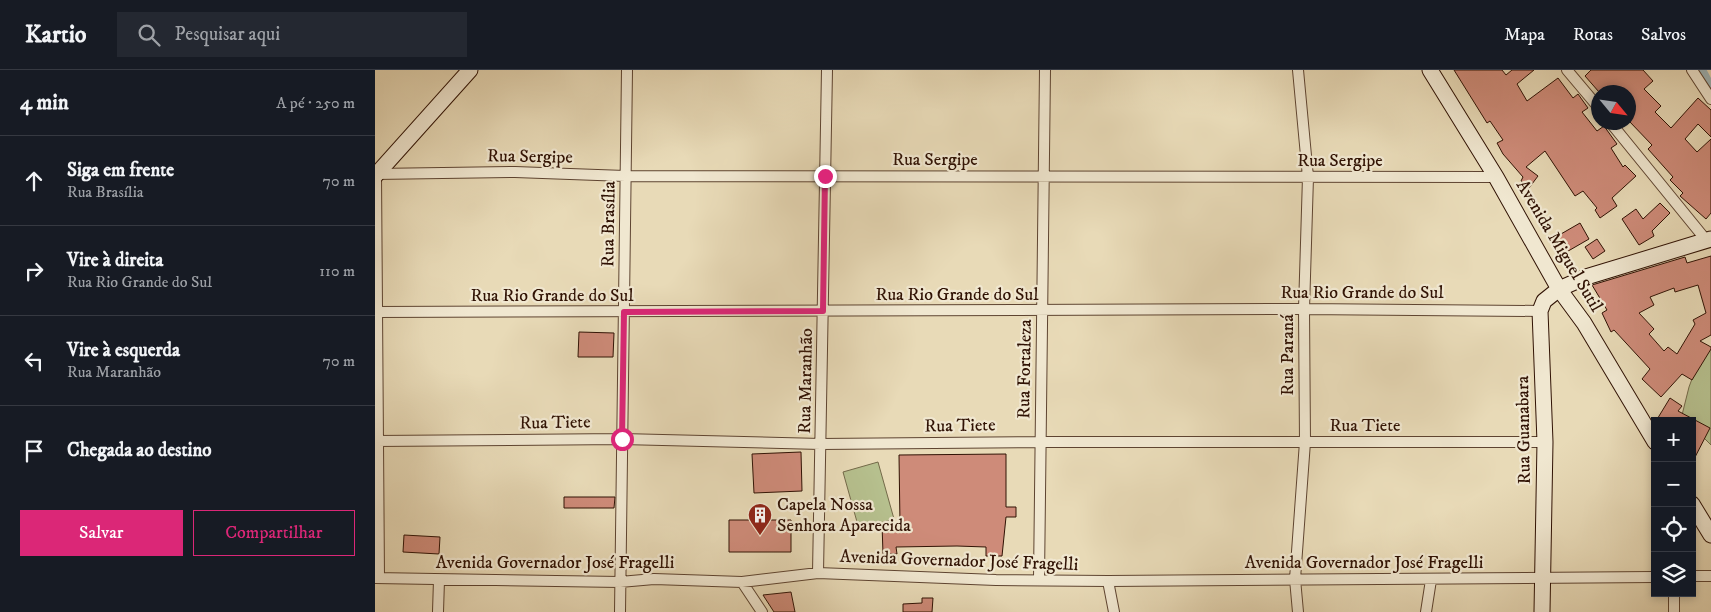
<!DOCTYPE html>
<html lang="pt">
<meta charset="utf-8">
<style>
:root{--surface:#171b24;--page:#242831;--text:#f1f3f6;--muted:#9ea1a6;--line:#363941;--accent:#db2777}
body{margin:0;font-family:"IM FELL DW Pica",serif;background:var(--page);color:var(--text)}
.controls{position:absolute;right:15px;bottom:15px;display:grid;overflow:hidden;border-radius:0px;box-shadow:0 2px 8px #0003}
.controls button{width:45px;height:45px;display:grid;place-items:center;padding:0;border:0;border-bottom:1px solid var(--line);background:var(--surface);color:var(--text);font:25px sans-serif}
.compass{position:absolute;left:1216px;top:15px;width:45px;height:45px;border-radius:50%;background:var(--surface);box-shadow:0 2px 8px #0003;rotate:119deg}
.stop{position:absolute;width:15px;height:15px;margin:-11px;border:4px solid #db2777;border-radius:50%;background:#fff}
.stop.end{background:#db2777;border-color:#fff;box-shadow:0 1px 5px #0008}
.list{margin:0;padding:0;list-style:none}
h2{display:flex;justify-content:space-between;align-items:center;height:65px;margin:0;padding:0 20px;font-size:21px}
h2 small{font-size:16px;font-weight:400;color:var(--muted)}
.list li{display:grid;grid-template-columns:32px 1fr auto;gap:15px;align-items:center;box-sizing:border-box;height:90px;padding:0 20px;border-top:1px solid var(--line)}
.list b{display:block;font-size:19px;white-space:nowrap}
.list p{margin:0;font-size:16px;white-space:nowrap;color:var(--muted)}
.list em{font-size:16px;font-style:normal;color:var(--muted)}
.actions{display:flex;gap:10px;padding:15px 20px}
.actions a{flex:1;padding:11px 0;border:1px solid var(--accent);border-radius:0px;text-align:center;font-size:18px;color:var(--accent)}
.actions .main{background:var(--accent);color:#fff}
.icon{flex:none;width:28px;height:28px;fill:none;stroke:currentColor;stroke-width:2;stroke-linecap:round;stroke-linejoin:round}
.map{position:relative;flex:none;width:1336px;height:542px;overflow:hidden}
header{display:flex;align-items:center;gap:30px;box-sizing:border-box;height:70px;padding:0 25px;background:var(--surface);border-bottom:1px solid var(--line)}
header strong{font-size:24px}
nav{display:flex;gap:28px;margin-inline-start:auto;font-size:18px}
.search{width:350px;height:45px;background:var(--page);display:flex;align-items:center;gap:12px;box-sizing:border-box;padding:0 18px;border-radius:0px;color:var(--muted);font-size:19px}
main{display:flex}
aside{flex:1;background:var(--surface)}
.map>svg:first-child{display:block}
.green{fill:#b6c08e;stroke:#736949}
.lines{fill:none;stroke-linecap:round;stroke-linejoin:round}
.canal{stroke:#9eb7bb;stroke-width:12}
.building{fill:#ce8b79;stroke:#301204;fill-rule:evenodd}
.street-casing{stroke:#5e4431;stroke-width:12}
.secondary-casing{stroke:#301204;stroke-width:17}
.street{stroke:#f0e7d0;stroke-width:10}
.secondary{stroke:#f0e7d0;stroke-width:15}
.route{stroke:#db2777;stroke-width:6}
.labels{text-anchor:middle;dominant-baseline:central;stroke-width:4.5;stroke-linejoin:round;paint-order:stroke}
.street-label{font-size:18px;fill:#301204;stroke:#f0e7d0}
.poi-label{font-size:18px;fill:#301204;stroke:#f0e7d0;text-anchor:start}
</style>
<header>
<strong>Kartio</strong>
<div class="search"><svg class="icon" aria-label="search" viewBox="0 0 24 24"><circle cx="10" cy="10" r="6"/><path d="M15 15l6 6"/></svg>Pesquisar aqui</div>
<nav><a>Mapa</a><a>Rotas</a><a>Salvos</a></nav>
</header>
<main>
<aside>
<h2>4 min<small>A pé · 250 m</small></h2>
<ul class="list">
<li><svg class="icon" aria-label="ahead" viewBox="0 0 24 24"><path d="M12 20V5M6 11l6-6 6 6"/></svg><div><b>Siga em frente</b><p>Rua Brasília</p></div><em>70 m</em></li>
<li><svg class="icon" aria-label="right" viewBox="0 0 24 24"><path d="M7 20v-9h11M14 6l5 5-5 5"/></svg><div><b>Vire à direita</b><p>Rua Rio Grande do Sul</p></div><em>110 m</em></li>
<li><svg class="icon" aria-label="left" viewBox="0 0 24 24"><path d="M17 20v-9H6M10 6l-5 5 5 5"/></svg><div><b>Vire à esquerda</b><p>Rua Maranhão</p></div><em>70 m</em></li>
<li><svg class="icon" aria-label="arrive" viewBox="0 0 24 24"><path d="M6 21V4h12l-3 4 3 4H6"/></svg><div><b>Chegada ao destino</b></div></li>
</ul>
<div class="actions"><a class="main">Salvar</a><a>Compartilhar</a></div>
</aside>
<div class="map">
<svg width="1336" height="542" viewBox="0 0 1336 542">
<rect width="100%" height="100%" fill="#e8dab7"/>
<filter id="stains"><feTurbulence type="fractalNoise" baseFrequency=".004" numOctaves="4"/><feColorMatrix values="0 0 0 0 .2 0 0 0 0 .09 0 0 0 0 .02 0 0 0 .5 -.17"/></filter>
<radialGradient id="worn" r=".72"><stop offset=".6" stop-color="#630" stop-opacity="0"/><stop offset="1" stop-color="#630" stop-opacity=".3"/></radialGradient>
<path class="green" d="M 1336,279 L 1336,375 L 1326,365 L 1321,353 L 1307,345 L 1314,317 L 1324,290 Z
M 503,392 L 519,449 L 484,459 L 468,402 Z"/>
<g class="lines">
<path class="canal" d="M 1325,0 L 1336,21"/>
</g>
<path class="building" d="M 1079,0 L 1127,0 L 1131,5 L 1137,0 L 1159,0 L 1142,14 L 1152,31 L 1183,8 L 1198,28 L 1203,24 L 1213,38 L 1207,42 L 1222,61 L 1229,56 L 1242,74 L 1236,78 L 1248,97 L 1250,95 L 1261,106 L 1237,128 L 1242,136 L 1225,148 L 1220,140 L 1222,138 L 1208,121 L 1200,126 L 1170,81 L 1151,97 L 1163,106 L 1154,118 L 1146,111 L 1148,107 L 1128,84 L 1122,73 L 1128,70 L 1115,51 L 1112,53 Z
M 1216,0 L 1268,0 L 1278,11 L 1269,19 L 1286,36 L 1280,42 L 1296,58 L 1323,28 L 1336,40 L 1336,67 L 1323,54 L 1310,69 L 1322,82 L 1336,69 L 1336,143 L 1331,149 L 1305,126 L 1308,123 L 1295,110 L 1298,107 L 1273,79 L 1277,75 L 1254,51 L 1254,22 L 1224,22 L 1210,6 Z
M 1285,133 L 1295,143 L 1277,161 L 1279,166 L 1264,175 L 1247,149 L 1261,139 L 1268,149 Z
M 1205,153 L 1214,169 L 1188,184 L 1179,168 Z
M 1222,169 L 1230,181 L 1218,189 L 1210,177 Z
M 1336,186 L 1336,265 L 1325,271 L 1336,277 L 1336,279 L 1317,310 L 1307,304 L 1286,327 L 1267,309 L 1275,299 L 1239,260 L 1236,262 L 1227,243 L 1232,240 L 1217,215 L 1310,187 L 1312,193 ZM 1323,215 L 1331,243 L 1318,250 L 1320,254 L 1302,284 L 1293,277 L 1289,281 L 1274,264 L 1279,259 L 1264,243 L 1279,235 L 1275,227 L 1299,218 L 1300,222 Z
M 204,262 L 239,263 L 238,287 L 203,287 Z
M 1295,328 L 1307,336 L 1303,341 L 1335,358 L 1317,393 L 1317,351 L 1281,351 Z
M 426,382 L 427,421 L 379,423 L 377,384 Z
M 631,384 L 631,437 L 641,437 L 641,447 L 631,447 L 627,486 L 611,486 L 611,477 L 582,476 L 521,477 L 522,484 L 508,484 L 507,454 L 525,454 L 524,385 Z
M 189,427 L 240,427 L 239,438 L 189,438 Z
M 354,450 L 416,450 L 416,482 L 354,482 Z
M 29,465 L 65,467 L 64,484 L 28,482 Z
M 416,522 L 420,542 L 399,542 L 388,525 Z
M 547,528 L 558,528 L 557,542 L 528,542 L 528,534 L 547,533 Z"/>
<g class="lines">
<g class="street-casing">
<path id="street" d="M 1192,0 L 1224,38
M 1317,0 L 1336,29
M 1235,52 L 1331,170
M 0,104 L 140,102 L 250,106 L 1121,107
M 1,105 L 4,508
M 0,242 L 929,239 L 1165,241
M 0,371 L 247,369 L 446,374 L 666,372 L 1170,372
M 443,503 L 452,0
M 1317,506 L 1336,506
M 0,508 L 245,512 L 279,509 L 367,512 L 443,503 L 621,510 L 733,511 L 1280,507
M 664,509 L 670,0
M 733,511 L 739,542
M 367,512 L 387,542
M 63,542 L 64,510
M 245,542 L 252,0
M 923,542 L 920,509 L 930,372 L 929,239 L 933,107 L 923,0
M 1051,542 L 1056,510
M 1299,542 L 1299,523"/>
</g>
<g class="secondary-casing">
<path id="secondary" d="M 1055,0 L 1121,107 L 1184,219 L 1209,253 L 1280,372
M 0,106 L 95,0
M 1317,434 L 1336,465
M 1167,542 L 1170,372 L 1165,241 L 1169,231 L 1184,219 L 1211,207 L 1336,169"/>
</g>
<use href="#street" class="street"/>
<use href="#secondary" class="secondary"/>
</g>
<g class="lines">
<path class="route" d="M 247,369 L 249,242 L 448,241 L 450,106"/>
</g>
<defs>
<g id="building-pin" transform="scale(1.25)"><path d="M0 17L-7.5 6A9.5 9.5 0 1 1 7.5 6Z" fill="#8f2418" stroke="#f0e7d0"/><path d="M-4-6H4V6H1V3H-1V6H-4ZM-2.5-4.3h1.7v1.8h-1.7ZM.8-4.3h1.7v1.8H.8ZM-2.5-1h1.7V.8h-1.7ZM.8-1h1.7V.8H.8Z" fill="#fff"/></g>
</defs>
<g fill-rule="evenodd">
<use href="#building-pin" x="385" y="445"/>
</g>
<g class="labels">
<g class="street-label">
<text transform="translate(155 87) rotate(1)">Rua Sergipe</text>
<text x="560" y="90">Rua Sergipe</text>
<text x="965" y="91">Rua Sergipe</text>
<text transform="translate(234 154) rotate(-89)">Rua Brasília</text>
<text transform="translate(1184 176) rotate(59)">Avenida Miguel Sutil</text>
<text x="987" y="223">Rua Rio Grande do Sul</text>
<text x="582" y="225">Rua Rio Grande do Sul</text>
<text x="177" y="226">Rua Rio Grande do Sul</text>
<text transform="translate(913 285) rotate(-90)">Rua Paraná</text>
<text transform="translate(650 299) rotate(-89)">Rua Fortaleza</text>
<text transform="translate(431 311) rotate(-89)">Rua Maranhão</text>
<text transform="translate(180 353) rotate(-1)">Rua Tiete</text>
<text transform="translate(585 356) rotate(-1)">Rua Tiete</text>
<text x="990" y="356">Rua Tiete</text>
<text transform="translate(1149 360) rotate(-91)">Rua Guanabara</text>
<text transform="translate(584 491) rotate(2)">Avenida Governador José Fragelli</text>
<text x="180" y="493">Avenida Governador José Fragelli</text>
<text x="989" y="493">Avenida Governador José Fragelli</text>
</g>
<g class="poi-label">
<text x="402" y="435">Capela Nossa<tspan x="402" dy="21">Senhora Aparecida</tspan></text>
</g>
</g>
<rect width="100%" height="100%" filter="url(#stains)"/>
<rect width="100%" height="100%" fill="url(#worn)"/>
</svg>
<div class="controls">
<button>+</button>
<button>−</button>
<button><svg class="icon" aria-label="locate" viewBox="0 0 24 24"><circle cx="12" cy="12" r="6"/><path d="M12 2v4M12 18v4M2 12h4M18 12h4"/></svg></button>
<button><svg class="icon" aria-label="layers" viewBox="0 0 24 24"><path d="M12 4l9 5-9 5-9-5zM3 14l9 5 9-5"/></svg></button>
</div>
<svg class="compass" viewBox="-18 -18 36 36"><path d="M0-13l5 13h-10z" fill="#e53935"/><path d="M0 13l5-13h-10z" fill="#9ea1a6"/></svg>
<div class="stop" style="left:247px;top:369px"></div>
<div class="stop end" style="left:450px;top:106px"></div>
</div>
</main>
